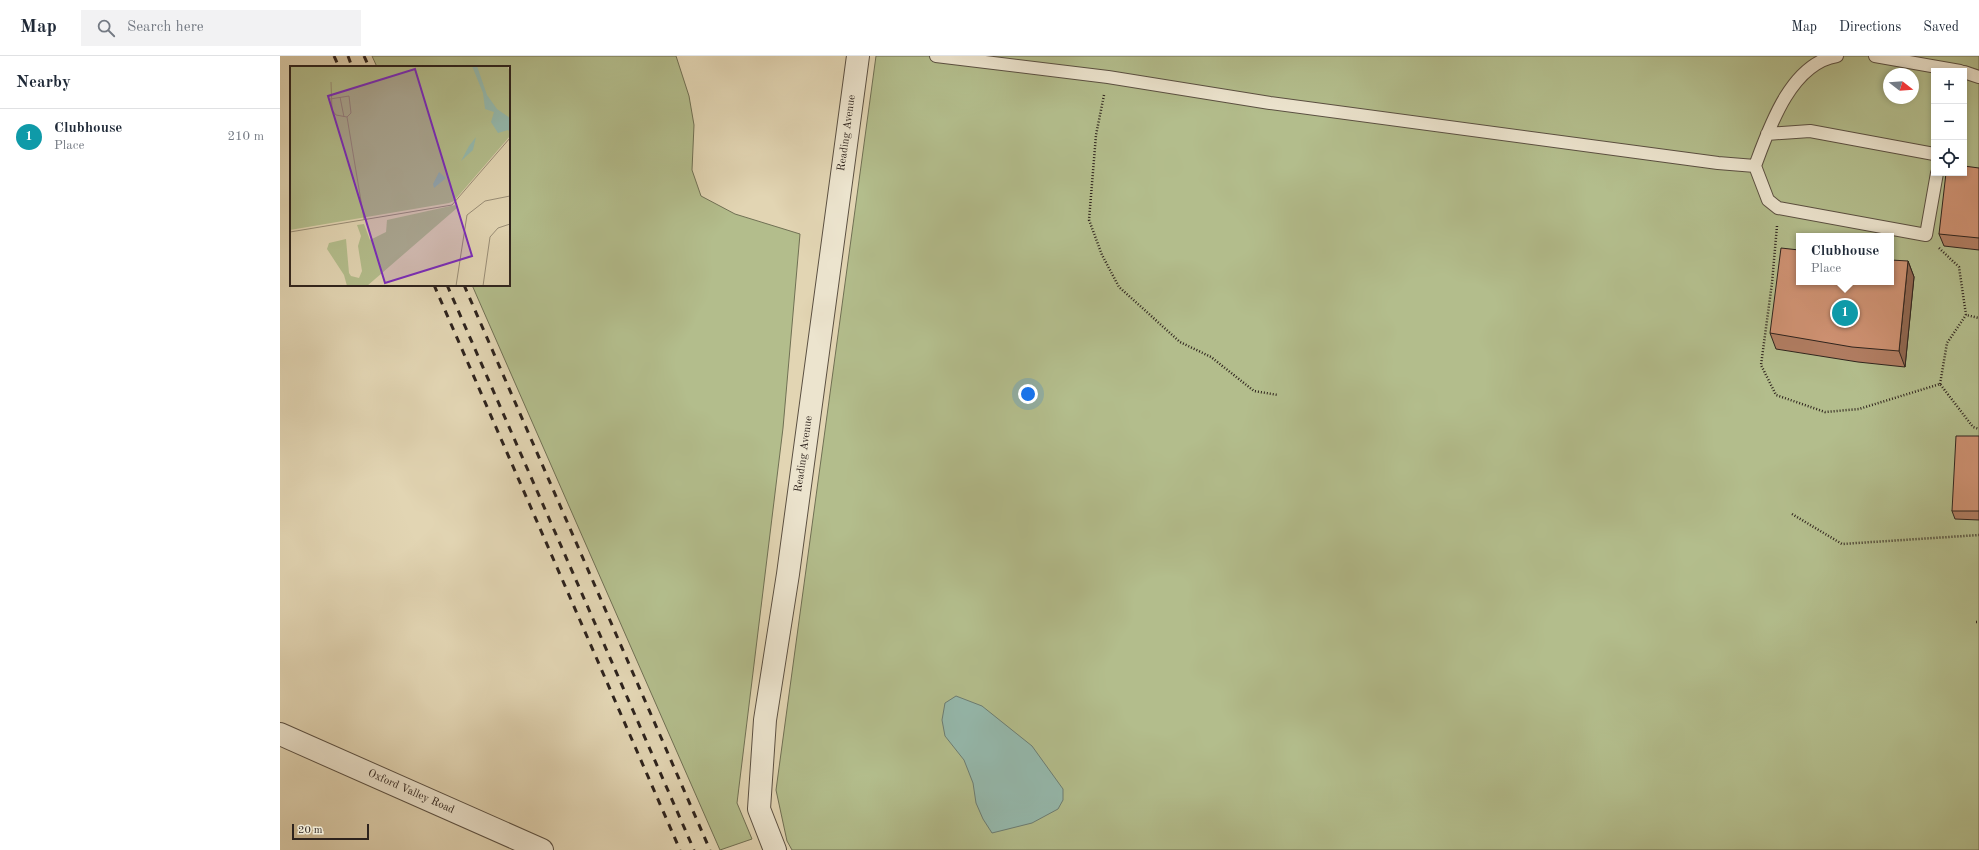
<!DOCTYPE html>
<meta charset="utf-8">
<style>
:root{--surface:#fff;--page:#f2f2f3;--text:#1f2937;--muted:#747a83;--line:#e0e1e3;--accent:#7c3aed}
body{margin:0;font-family:"Old Standard TT",serif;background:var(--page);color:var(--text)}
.controls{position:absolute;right:12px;top:12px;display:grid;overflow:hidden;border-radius:0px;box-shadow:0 2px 6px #0003}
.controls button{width:36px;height:36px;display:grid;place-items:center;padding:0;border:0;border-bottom:1px solid var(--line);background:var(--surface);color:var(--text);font:20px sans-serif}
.compass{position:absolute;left:1603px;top:12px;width:36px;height:36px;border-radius:50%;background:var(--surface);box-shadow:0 2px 6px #0003;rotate:107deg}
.scale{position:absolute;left:12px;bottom:10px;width:77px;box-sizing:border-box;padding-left:4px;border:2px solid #2e231d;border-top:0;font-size:11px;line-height:14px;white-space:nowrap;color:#2e231d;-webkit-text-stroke:3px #ece4ce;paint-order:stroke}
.you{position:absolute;left:748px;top:338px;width:14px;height:14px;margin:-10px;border:3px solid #fff;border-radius:50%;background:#1a73e8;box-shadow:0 0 0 6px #1a73e833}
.badge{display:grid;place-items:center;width:26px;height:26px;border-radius:50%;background:var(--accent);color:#fff;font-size:13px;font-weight:700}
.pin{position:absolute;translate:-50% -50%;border:2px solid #fff;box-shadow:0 1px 4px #0006}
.popup{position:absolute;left:1516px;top:177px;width:98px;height:52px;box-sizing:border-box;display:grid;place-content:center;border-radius:0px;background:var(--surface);filter:drop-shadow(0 1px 3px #0005);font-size:13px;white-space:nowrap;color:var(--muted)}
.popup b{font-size:15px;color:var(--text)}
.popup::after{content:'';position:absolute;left:50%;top:100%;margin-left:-8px;border:8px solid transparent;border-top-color:var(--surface)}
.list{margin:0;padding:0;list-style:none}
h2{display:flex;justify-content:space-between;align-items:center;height:52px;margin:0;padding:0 16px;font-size:17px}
h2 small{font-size:13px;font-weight:400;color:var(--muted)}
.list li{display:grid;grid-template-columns:26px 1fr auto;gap:12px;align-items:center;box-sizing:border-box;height:56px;padding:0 16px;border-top:1px solid var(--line)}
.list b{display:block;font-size:15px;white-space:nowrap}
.list p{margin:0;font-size:13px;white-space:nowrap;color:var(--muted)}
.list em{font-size:13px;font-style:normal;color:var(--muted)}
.icon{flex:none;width:22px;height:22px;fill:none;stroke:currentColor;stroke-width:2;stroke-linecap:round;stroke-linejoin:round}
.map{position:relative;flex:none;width:1699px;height:794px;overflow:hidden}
header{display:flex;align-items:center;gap:24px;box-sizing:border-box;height:56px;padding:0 20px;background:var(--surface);border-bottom:1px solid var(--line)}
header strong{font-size:19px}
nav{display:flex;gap:22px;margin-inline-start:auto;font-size:14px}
.search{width:280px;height:36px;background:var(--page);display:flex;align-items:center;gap:10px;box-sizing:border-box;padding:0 14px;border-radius:0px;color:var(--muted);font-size:15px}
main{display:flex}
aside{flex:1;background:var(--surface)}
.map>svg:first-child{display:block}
.green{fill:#b3bd8c;stroke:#707054;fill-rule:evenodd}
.water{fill:#95b9ad;stroke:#6c7d73}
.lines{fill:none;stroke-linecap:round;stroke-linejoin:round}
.lane-casing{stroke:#5b5042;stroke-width:14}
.street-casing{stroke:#5b5042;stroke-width:24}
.path{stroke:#2e231d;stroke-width:2.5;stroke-dasharray:1 2;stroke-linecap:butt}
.lane{stroke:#ece4ce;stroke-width:12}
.street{stroke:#ece4ce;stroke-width:22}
.rail{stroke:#2e231d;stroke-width:3;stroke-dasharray:7 7;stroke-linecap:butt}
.wall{fill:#b17d62;stroke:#2e231d}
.shaded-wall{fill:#906650;stroke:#2e231d}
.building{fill:#ce9172;stroke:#2e231d}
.labels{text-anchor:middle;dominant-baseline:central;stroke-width:3.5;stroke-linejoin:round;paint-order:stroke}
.street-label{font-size:11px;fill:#2e231d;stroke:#ece4ce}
.inset-road{fill:none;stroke:#9a8e77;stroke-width:1}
.view{fill:#7b2cbf;fill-opacity:0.15;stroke:#7b2cbf;stroke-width:2}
.inset-edge{fill:none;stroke:#2e231d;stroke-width:2}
</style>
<header>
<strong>Map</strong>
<div class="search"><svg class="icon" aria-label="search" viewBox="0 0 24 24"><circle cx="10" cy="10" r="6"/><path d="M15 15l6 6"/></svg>Search here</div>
<nav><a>Map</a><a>Directions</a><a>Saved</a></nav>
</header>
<main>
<aside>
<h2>Nearby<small></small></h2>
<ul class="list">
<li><span class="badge" style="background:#0f9aa8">1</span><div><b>Clubhouse</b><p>Place</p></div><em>210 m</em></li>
</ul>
</aside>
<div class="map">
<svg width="1699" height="794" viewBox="0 0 1699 794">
<rect width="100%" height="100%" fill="#e2d5b3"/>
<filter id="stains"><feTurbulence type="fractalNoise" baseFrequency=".005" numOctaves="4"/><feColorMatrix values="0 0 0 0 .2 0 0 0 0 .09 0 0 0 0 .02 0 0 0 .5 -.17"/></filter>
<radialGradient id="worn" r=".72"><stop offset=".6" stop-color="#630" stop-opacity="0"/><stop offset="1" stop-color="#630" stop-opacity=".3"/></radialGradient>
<path class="green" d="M 92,0 L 396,0 L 409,40 L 414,69 L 412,114 L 421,140 L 455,158 L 520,178 L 503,372 L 457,747 L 472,783 L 440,794 L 192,229 L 229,229 L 229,11 L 97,11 Z
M 596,0 L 1699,0 L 1699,794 L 512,794 L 507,785 L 496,734 ZM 1654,15 L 1684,15 L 1684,117 L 1654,117 ZM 1609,18 L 1633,18 L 1633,42 L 1609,42 ZM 1519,180 L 1611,180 L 1611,226 L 1519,226 Z"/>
<path class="water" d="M 676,640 L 702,650 L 752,690 L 783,733 L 783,744 L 778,753 L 752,767 L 712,777 L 703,763 L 696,747 L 693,727 L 684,704 L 665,680 L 662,664 L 665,647 Z"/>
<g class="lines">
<g class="lane-casing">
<path id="lane" d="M 656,0 L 828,21 L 990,47 L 1438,107 L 1475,110 L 1488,144 L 1498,152 L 1646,179 L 1657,117
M 1595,0 L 1680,15
M 1684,16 L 1699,21
M 1487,78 L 1530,75 L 1654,98
M 1475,110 C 1489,72 1511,7 1557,0"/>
</g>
<g class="street-casing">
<path id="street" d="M 0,678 L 262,794
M 495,794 L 479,753 L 485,664 L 508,518 L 578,0"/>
</g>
<path class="path" d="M 824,39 L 816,79 L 809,164 L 822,199 L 839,231 L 900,286 L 931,301 L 974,335 L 998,339
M 1497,170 L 1492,227 L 1481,309 L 1496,339 L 1545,356 L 1579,353 L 1660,328 L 1693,371 L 1699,373
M 1659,192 L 1679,211 L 1686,259 L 1699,262
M 1660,328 L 1667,287 L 1686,259
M 1512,458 L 1562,488 L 1699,479
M 1696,566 L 1699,566"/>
<use href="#lane" class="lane"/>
<use href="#street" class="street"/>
<path class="rail" d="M 54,0 L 59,11
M 68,0 L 72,11
M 84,0 L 89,11
M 154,229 L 400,794
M 167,229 L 414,794
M 184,229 L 430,794"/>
</g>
<path class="wall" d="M 1699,112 L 1699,194 L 1664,190 L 1659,178 Z
M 1628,205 L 1634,221 L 1625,311 L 1578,306 L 1496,293 L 1490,277 Z
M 1699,380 L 1699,464 L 1675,463 L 1672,455 Z"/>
<path class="shaded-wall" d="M 1628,205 L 1634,221 L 1625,311 L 1619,295 Z"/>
<path class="building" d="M 1684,110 L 1699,112 L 1699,182 L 1659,178 L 1666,117 L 1684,117 Z
M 1501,192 L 1519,194 L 1519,226 L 1611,226 L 1611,204 L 1628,205 L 1619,295 L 1572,291 L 1490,277 Z
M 1676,380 L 1699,380 L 1699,455 L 1672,455 Z"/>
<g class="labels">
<g class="street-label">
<text transform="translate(567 77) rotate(-82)">Reading Avenue</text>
<text transform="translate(524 398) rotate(-82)">Reading Avenue</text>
<text transform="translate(131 736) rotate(24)">Oxford Valley Road</text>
</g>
</g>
<g transform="translate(10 10)">
<rect width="220" height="220" fill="#e2d5b3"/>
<path d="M 0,0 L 217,0 L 220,5 L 220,70 L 164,135 L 159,137 L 0,164 ZM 165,139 L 167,142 L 77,220 L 57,220 L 54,209 L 37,183 L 39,177 L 56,173 L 59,207 L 61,210 L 69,212 L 72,205 L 68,180 L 71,170 L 67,159 L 74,158 L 80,174 L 96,166 L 97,154 Z" fill="#b3bd8c"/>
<path d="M 182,0 L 187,0 L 197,29 L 207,43 L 220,52 L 220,66 L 218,64 L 208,67 L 201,56 L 204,46 L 195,43 L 193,27 ZM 186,71 L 183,84 L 171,95 L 179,80 ZM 149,106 L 156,112 L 144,122 L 143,118 Z" fill="#95b9ad"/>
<path class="inset-road" d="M 41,16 L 42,44 L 46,49 L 57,51M 50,31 L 54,51M 40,33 L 59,30 L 61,47 L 57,51 L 74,153M 177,149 L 195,135 L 220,130M 0,166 L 162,139 L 220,72M 166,220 L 177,149M 193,220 L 200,171 L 208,162 L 220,158"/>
<path class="view" d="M 125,3 L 182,190 L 95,217 L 38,30 Z"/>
<rect width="220" height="220" class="inset-edge"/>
</g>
<rect width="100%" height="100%" filter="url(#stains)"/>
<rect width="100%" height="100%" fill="url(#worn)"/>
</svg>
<div class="controls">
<button>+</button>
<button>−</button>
<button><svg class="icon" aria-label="locate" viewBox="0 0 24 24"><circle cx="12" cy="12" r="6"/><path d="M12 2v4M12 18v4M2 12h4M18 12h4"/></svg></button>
</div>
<svg class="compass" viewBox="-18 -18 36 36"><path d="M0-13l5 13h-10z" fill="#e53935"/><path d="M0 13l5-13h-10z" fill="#747a83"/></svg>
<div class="scale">20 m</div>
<div class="you"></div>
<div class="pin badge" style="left:1565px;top:257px;background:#0f9aa8">1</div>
<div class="popup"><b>Clubhouse</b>Place</div>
</div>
</main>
